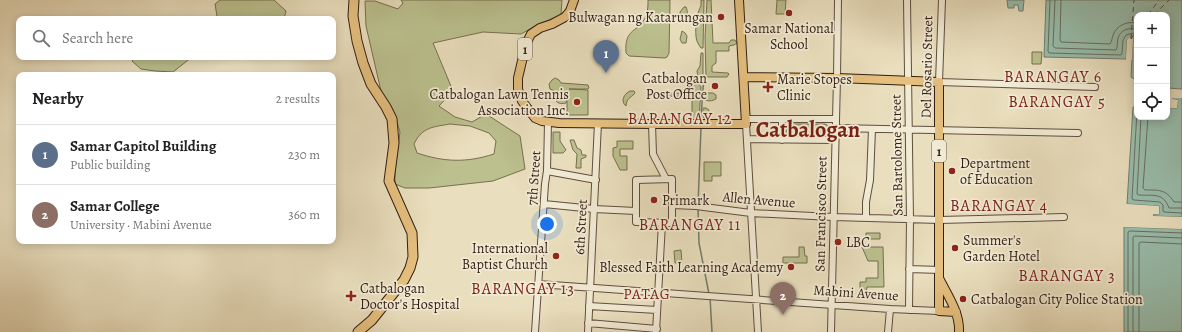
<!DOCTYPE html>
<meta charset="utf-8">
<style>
:root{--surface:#fff;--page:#f6f6f6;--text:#222;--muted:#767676;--line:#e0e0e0;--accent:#1a73e8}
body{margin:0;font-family:Alegreya,serif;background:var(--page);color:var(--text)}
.controls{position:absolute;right:12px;top:12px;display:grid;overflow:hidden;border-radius:8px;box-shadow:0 2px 10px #0003}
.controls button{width:36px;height:36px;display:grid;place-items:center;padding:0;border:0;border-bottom:1px solid var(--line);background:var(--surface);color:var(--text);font:20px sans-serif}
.you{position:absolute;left:547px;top:224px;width:14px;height:14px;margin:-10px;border:3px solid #fff;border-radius:50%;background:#1a73e8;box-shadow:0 0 0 6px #1a73e833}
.badge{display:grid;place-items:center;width:26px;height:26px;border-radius:50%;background:var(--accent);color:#fff;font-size:13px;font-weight:700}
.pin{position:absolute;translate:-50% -33px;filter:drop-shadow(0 1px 2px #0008)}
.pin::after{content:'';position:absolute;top:21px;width:14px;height:12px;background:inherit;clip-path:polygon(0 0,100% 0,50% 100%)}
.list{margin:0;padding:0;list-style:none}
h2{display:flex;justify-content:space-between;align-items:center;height:52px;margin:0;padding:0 16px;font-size:17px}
h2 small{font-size:13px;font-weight:400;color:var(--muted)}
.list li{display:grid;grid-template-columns:26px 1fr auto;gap:12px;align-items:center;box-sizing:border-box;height:60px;padding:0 16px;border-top:1px solid var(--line)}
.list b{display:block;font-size:15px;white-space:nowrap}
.list p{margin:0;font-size:13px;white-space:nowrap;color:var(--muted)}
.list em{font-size:13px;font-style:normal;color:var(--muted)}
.icon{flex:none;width:22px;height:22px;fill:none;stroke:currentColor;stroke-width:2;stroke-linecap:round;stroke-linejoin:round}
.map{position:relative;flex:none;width:1182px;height:332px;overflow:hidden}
.search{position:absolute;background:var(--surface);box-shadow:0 2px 10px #0003;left:16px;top:16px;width:320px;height:44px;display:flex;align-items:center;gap:10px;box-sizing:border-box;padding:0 14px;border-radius:8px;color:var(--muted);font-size:15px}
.panel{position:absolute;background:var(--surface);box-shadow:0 2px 10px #0003;left:16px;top:72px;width:320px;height:172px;border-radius:8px}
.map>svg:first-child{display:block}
.green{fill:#bbc08e;stroke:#776f50;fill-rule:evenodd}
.water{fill:#98bdac;stroke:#707d6f}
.pier{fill:#e9debd}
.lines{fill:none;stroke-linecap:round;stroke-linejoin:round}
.shore{stroke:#666e60;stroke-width:1}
.stream{stroke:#707d6f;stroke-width:1.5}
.ferry{stroke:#514e41;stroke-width:1;stroke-dasharray:5 4;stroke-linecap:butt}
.minor-casing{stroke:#604e3e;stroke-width:8}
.major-casing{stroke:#331e13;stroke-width:10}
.highway-casing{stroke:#331e13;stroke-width:11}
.minor{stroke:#f1ead4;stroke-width:6}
.major{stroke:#e4bf7e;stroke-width:8}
.highway{stroke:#e4bf7e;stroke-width:9}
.poi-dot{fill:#8f2418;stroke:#f1ead4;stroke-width:1.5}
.labels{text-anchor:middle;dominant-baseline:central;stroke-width:3.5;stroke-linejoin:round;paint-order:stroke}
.shield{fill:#f1ead4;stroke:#6c5b4d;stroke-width:1}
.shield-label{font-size:13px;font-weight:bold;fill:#331e13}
.poi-label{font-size:14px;fill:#331e13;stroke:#f1ead4;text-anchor:start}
.street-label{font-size:14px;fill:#331e13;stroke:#f1ead4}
.neighbourhood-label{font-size:15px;letter-spacing:1px;fill:#7a1f14;stroke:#f1ead4}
.quarter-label{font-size:16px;letter-spacing:1px;fill:#7a1f14;stroke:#f1ead4}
.town-label{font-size:22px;font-weight:bold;fill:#7a1f14;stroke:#f1ead4}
</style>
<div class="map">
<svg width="1182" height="332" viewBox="0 0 1182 332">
<rect width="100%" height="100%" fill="#e9debd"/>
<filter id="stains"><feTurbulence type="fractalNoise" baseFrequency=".005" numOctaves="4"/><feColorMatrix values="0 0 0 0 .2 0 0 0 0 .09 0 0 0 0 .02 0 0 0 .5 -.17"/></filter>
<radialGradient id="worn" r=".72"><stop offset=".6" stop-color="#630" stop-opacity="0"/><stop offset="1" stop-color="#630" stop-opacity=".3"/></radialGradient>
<path class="green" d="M 220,0 L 274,0 L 286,11 L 284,19 L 220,19 L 217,16 L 215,4 Z
M 401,0 L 562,0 L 561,15 L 541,23 L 521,34 L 483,32 L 433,43 L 453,91 L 439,106 L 455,117 L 472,122 L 486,114 L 520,136 L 525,169 L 493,181 L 429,188 L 405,188 L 395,184 L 395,171 L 400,132 L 393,110 L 381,91 L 366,26 L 365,1 L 375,1 L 398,9 L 403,3 ZM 450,124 L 470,126 L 489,133 L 496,141 L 494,154 C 466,163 444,162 417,153 L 414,144 C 422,127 433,127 450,124 Z
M 648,0 L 670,0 L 669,53 L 667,57 L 665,58 L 629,56 L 626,53 C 624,27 639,33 646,16 C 648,11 648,5 648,0 Z
M 701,0 L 704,0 L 703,48 L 701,48 C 698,44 696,40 696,36 C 695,28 697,12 701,6 Z
M 707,0 L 711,0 L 713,43 L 729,43 L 731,40 L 735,40 L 737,43 L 734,45 L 729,46 L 729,51 L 716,51 L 716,63 L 712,66 L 712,72 L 728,73 L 729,74 L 727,77 L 706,77 L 705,37 Z
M 777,0 L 786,0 L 785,14 L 776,14 Z
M 684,7 L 686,7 C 688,11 688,19 685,22 L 682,22 L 680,20 L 680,12 Z
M 682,31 L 685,33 L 687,36 L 686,43 L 682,43 L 680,39 Z
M 1032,52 L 1042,52 L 1041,64 L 1032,64 Z
M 701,53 L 703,53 L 703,74 L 702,77 L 698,77 L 697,71 L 700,66 Z
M 134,57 L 192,57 L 173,72 L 155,71 L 141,69 L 132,61 Z
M 555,78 L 559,80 L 561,83 L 588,85 L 589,88 L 588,89 L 569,89 L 588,90 L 588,115 L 567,115 L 567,99 L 566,103 C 562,104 559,104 556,101 C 556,94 557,91 550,89 L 549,84 L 552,80 Z
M 696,82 L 699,84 L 701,87 L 699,122 L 691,121 L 690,119 L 692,118 L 692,97 L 663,96 L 663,93 C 674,93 686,96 692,84 Z
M 630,91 L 634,91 L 635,93 C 630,99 627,97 626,106 C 620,101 624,94 630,91 Z
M 705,93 L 713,93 L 716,95 L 716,99 C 712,101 708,102 704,99 Z
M 703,108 L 706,108 L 709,110 L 708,118 L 705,119 C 702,117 703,112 703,108 Z
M 790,124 L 825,124 L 827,125 L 830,130 L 827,136 L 825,137 L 793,137 L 788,135 L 786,131 L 786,128 Z
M 553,132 L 560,132 L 560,141 L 566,150 L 563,153 L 553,153 Z
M 570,140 L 574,140 L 577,148 L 581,150 L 582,155 L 586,155 L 586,157 L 581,159 L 581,168 L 576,168 L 577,154 L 573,150 Z
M 617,141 L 633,141 L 633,149 L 620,149 L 620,156 L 627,156 L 627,170 L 620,170 L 613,156 L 613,148 L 617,147 Z
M 704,162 L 721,162 L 721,176 L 712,176 L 712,181 L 704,181 Z
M 866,233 L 880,233 L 880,239 L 866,239 Z
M 799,247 L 804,247 L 805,256 L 807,256 L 807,263 L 783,263 L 783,257 L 799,257 Z
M 862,247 L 883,247 L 884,287 L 867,287 L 866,293 L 860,293 L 860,282 L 866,282 L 866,278 L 878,278 L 878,261 L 868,261 Z
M 681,250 L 682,263 L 675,263 L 674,251 Z"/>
<path class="water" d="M 1007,0 L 1024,0 L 1023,11 L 1019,11 L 1018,5 L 1014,5 L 1014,8 L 1008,8 Z
M 1046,0 L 1182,0 L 1182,89 L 1167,88 L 1167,15 L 1137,15 L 1137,83 L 1136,80 L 1131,77 L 1133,38 L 1132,37 L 1127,40 L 1126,59 L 1044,57 Z
M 1172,97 L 1182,98 L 1182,217 L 1153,216 L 1153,214 L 1159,214 L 1159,206 L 1127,204 L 1133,107 L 1137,107 L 1137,117 L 1167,117 L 1167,108 L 1177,108 L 1178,100 L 1172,99 Z
M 1124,227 L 1182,229 L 1182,332 L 1124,332 Z"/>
<path class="pier" d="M 1132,37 L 1133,38 L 1132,60 L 1130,60 L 1131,39 L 1129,41 L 1128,59 L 1126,59 L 1127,40 L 1129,38 Z
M 1171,96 L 1182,96 L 1182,98 L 1172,98 L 1172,99 L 1178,100 L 1177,108 L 1167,108 L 1167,106 L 1176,106 L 1176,102 L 1170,100 Z
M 1127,204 L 1159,206 L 1159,214 L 1153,214 L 1153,216 L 1182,217 L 1182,219 L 1152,218 L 1151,217 L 1151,213 L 1152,212 L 1157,212 L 1157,207 L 1127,206 Z
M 1124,225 L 1182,227 L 1182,229 L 1124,227 Z"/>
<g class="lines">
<path class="shore" d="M 1050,0 L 1048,51 L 1049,53 L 1121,55 L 1122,53 L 1123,40 L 1126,35 L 1133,33 L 1137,37
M 1055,0 L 1053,46 L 1055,48 L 1116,50 C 1118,46 1117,42 1118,38 C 1121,29 1130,27 1137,30
M 1061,0 L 1060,40 L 1061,42 L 1110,44 C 1112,41 1112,38 1113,35 C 1117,25 1127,21 1137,23
M 1137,111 L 1132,199 L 1134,200 L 1160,202 L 1163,205 L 1163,211 L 1164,212 L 1182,213
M 1141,117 L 1137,194 L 1139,195 C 1153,196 1163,192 1169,208 L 1182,208
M 1148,117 L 1143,188 L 1145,190 C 1158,190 1166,189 1174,202 L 1182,202
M 1128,332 L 1128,232 L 1130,231 L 1182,233
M 1133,332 L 1133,237 L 1135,236 L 1182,238
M 1139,332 L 1139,243 L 1141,242 L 1182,244"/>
<path class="stream" d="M 701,117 L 704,76
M 698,205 L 701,127
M 698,209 L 699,243 L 709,294
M 710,297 L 712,332"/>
<path class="ferry" d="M 1148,15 L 1159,0
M 1154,15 L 1169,0
M 1134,36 L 1137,33
M 1131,39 L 1134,0
M 1131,39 L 1137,30"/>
<g class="minor-casing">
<path id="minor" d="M 907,0 L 910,219 L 909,310
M 942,0 L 939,82 L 1095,87
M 746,119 L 836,119
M 782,119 L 782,140
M 652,124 L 653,154 L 666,179
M 746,124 L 758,332
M 835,128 L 1078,133
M 747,139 L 835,140
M 547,171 L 596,180
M 672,179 L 672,223 L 636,222 L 636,180 Z
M 544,204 L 594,209 L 636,211
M 672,205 L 696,206 L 751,213 L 833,217 L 940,220 L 1064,217
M 866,218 L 866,202 L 870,180 L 872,129
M 909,269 L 940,270
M 538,284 L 890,309 L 939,311
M 589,306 L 657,310
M 588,323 L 657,329
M 535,332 L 545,184 L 547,171 L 548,122
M 588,332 L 598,123
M 656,332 L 662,223
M 831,332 L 837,78 L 838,0
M 888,332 L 890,309"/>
</g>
<g class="major-casing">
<path id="major" d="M 574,0 L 570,11 L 565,17 L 552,24 L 540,28 L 531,34 L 526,44 L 518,78 L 518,89 L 522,101 L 535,118 L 542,121 L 559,123 L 652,124 L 746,124 L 739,0
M 744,77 L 837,78 L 939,82 L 939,311 L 956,312
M 940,280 C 948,296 960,313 959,332"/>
</g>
<g class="highway-casing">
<path id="highway" d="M 354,0 L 353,16 L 357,41 L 363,63 L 371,84 L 386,107 L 392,119 L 394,143 L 389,181 L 412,233 L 413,257 L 410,268 L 404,280 L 372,320 L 358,332"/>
</g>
<use href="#minor" class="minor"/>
<use href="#major" class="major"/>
<use href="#highway" class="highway"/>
</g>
<g class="poi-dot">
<circle cx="789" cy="13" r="4"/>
<circle cx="721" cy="17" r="4"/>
<circle cx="715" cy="86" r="4"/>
<path d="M766 81h4v4h4v4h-4v4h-4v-4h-4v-4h4z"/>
<circle cx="577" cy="102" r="4"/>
<circle cx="952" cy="171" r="4"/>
<circle cx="654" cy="200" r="4"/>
<circle cx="838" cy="242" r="4"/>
<circle cx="955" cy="248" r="4"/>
<circle cx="556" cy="256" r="4"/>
<circle cx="791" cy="267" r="4"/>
<path d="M349 290h4v4h4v4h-4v4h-4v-4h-4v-4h4z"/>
<circle cx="963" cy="299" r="4"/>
</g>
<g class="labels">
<g class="shield">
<rect x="518" y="38" width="14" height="22" rx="3"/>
<rect x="932" y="140" width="14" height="22" rx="3"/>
</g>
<g class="shield-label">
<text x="525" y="49">1</text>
<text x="939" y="151">1</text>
</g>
<g class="poi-label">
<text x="713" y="17" text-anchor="end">Bulwagan ng Katarungan</text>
<text x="789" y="28" text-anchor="middle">Samar National<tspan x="789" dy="16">School</tspan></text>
<text x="707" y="78" text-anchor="end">Catbalogan<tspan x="707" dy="16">Post Office</tspan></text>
<text x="777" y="79">Marie Stopes<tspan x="777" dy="16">Clinic</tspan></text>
<text x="569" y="94" text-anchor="end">Catbalogan Lawn Tennis<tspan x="569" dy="16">Association Inc.</tspan></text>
<text x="960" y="163">Department<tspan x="960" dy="16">of Education</tspan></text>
<text x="662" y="200">Primark</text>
<text x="963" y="240">Summer's<tspan x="963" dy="16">Garden Hotel</tspan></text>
<text x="846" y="242">LBC</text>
<text x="548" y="248" text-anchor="end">International<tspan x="548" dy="16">Baptist Church</tspan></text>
<text x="783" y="267" text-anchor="end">Blessed Faith Learning Academy</text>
<text x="360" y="288">Catbalogan<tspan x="360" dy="16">Doctor's Hospital</tspan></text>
<text x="971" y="299">Catbalogan City Police Station</text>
</g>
<g class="street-label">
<text transform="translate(927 67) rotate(-89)">Del Rosario Street</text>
<text transform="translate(897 155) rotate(-91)">San Bartolome Street</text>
<text transform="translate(534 178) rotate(-86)">7th Street</text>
<text transform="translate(759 200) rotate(5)">Allen Avenue</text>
<text transform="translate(821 214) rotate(-89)">San Francisco Street</text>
<text transform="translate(581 227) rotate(-87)">6th Street</text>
<text transform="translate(856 293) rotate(4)">Mabini Avenue</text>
</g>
<g class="neighbourhood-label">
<text x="647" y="294">PATAG</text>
</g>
<g class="quarter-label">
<text x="1053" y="77">BARANGAY 6</text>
<text x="1057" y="102">BARANGAY 5</text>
<text x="680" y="119">BARANGAY 12</text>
<text x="999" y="206">BARANGAY 4</text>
<text x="690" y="225">BARANGAY 11</text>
<text x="1067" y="276">BARANGAY 3</text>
<text x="523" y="289">BARANGAY 13</text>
</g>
<g class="town-label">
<text x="808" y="130">Catbalogan</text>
</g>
</g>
<rect width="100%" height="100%" filter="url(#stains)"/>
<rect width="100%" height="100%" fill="url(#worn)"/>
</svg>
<div class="controls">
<button>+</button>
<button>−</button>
<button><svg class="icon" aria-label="locate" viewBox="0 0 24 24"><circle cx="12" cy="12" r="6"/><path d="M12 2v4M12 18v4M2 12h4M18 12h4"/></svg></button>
</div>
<div class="you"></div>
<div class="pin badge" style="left:606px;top:73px;background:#5c6f8a">1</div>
<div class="pin badge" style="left:783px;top:315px;background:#8d6e63">2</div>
<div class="search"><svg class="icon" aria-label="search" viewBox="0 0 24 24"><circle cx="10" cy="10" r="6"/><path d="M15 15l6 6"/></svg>Search here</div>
<section class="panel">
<h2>Nearby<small>2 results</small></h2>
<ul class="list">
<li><span class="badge" style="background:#5c6f8a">1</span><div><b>Samar Capitol Building</b><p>Public building</p></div><em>230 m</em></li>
<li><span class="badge" style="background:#8d6e63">2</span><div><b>Samar College</b><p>University · Mabini Avenue</p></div><em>360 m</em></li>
</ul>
</section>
</div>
